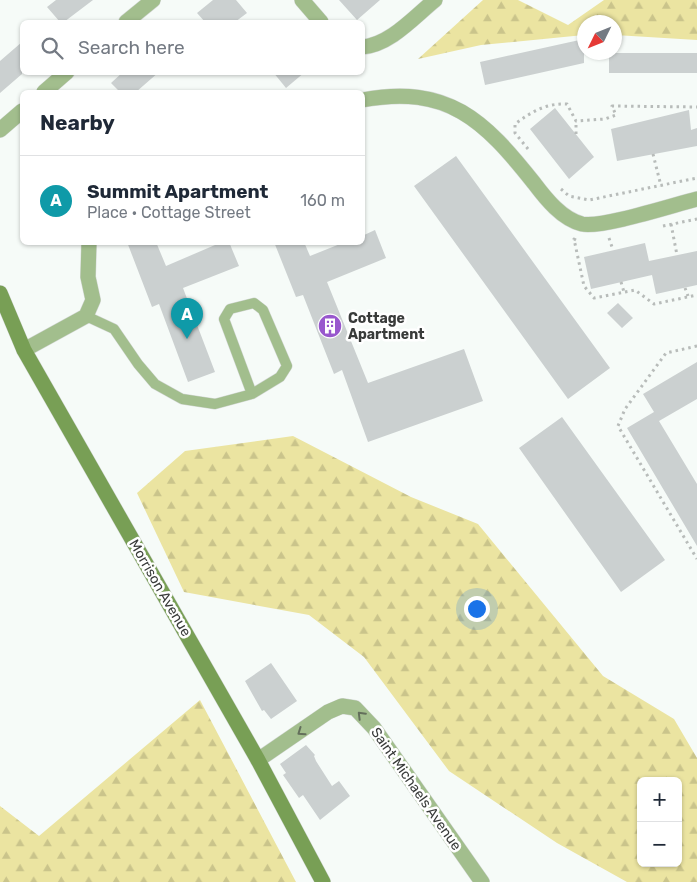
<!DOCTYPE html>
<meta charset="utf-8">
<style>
:root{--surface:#fff;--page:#f6f6f7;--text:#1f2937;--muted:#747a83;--line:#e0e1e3;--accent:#9857cd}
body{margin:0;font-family:Rubik,sans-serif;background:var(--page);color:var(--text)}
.controls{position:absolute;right:15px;bottom:15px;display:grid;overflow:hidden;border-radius:8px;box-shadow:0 1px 4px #0004}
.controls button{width:45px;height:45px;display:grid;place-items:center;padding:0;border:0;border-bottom:1px solid var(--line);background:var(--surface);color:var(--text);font:25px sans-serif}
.compass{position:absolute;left:577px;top:15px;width:45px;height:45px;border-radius:50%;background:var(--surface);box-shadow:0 1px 4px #0004;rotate:227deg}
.you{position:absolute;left:476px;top:608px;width:18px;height:18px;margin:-12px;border:4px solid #fff;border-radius:50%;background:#1a73e8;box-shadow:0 0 0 8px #1a73e833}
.badge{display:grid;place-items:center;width:32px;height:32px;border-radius:50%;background:var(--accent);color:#fff;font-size:16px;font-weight:700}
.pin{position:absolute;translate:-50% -41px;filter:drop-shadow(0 1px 2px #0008)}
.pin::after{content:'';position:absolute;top:26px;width:18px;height:15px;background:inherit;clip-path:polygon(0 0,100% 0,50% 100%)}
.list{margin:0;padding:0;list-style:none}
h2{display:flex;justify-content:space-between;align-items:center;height:65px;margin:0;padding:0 20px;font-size:21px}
h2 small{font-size:16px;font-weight:400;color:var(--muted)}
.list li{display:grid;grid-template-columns:32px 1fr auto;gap:15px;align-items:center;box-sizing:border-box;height:90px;padding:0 20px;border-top:1px solid var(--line)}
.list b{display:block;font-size:19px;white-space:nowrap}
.list p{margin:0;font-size:16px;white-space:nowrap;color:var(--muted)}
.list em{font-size:16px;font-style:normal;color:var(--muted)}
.icon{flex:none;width:28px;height:28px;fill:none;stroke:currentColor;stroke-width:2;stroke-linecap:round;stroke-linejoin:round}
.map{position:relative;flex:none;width:697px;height:882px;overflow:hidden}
.search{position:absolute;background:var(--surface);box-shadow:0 1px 4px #0004;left:20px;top:20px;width:345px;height:55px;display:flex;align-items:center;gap:12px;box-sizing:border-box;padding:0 18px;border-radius:8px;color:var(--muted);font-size:19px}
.panel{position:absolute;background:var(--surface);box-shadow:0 1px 4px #0004;left:20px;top:90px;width:345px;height:155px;border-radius:8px}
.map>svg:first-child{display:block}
.forest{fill:url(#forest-firs);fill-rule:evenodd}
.building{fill:#cbd0d0}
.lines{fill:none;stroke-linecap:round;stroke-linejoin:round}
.lane-casing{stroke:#d4d8d6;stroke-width:11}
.street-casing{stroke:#d4d8d6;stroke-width:16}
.secondary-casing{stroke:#d4d8d6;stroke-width:16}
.path{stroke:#b8bcba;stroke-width:3;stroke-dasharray:2.5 4;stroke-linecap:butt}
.lane{stroke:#a2be8d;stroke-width:10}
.street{stroke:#a2be8d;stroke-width:15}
.secondary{stroke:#789f55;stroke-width:15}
.oneway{stroke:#636f5b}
.labels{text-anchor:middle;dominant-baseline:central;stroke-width:5;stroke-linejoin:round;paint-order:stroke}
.poi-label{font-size:14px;font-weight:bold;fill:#393b3a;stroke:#fff;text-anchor:start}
.street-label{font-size:14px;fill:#393b3a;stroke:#fff}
</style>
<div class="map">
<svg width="697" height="882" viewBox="0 0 697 882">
<defs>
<pattern id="forest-firs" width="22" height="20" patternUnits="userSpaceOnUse" patternTransform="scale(1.25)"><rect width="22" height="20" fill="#ebe4a1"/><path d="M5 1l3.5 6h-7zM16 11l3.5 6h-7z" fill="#cac48b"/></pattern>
</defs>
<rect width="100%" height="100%" fill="#f6fbf8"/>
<path class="forest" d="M 483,0 L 518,0 L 568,25 L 604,0 L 697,0 L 697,40 L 615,35 L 614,22 L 584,22 L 584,35 L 481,45 L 418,59 Z
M 293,436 L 411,497 L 478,524 L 603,676 L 674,719 L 697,758 L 697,882 L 627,882 L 557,843 L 449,771 L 364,657 L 309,615 L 184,592 L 137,493 L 185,451 ZM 641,781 L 678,781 L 678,863 L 641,863 Z
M 200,700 L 296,882 L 0,882 L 0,806 L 39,836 Z"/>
<path class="building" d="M 56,0 L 93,0 L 64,22 L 60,22 L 47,7 Z
M 213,0 L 236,0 L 247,13 L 235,22 L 205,22 L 197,13 Z
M 339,0 L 380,0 L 357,20 Z
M 584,39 L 584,63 L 485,85 L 480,62 Z
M 22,42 L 22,74 L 0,93 L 0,61 Z
M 609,53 L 697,53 L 697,73 L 609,73 Z
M 123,72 L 159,72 L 136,92 L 120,92 L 111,83 Z
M 273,72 L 305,72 L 286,88 Z
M 555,108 L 594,157 L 569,179 L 530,129 Z
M 689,110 L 691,130 L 697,128 L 697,146 L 617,161 L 611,129 Z
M 456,156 L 610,368 L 568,399 L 414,186 Z
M 375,230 L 386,258 L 327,282 L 368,383 L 464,349 L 483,401 L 368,442 L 342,370 L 334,374 L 303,295 L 296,297 L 274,242 L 304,242 L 310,256 L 345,242 L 362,242 L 362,236 Z
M 127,242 L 156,242 L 166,266 L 222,242 L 229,242 L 239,266 L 183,288 L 215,372 L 188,382 L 159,304 L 152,307 Z
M 645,243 L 649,261 L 697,251 L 697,285 L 656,294 L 652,275 L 591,289 L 584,257 Z
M 618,303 L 633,318 L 622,328 L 607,313 Z
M 697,362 L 697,399 L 659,421 L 697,484 L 697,546 L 627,428 L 654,412 L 643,394 Z
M 562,417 L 665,560 L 621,592 L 519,448 Z
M 271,663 L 297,701 L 271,719 L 264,710 L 262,711 L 245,681 Z
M 306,745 L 315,755 L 314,756 L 316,761 L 332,786 L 339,781 L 350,796 L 320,820 L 303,795 L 299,798 L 283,775 L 286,773 L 280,764 Z"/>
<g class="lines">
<g class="lane-casing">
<path id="lane" d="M 86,316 L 114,329 L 138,364 L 155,384 L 182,399 L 215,404 L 252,394 L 224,319 L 230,309 L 254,303 L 263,310 L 287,366 L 280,377 L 252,394"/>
</g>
<g class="street-casing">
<path id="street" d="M 302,0 L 321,22
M 126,22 L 153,0
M 362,47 C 390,45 414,17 435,0
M 44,92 L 67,72
M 362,100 C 448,84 484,120 534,183 C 546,199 562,219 582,224 C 603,228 673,205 697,199
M 0,130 L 22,111
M 24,350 L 86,316 L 93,300 L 88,277 L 89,242
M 258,760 L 328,712 L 342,706 L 355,708 L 374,728 L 482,882"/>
</g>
<g class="secondary-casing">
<path id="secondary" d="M 0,293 L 24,350 L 258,760 L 323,882"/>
</g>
<path class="path" d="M 576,134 L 576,121
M 528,149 L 515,133 L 515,124 C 531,112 546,103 567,104 L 576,121 L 605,119 L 616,115 L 612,106 L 697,107
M 653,154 L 661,186
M 561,189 L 569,196 L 589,200 L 697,178
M 671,224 L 677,255
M 663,226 L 697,219
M 609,238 L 613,250
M 576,240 L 574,239 L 584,286 L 594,298 L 635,290 L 654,304 L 697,295
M 621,282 L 624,292
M 685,288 L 688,296
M 697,346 L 666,353 L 625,409 L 618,426 L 697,559"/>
<use href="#lane" class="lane"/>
<use href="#street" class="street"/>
<use href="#secondary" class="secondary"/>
</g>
<defs><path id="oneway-chevron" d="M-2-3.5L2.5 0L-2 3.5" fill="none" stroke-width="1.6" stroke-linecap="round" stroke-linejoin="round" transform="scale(1.25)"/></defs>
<g class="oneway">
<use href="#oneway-chevron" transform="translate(361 715) rotate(-135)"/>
<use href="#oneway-chevron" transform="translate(301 732) rotate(145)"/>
</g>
<defs>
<g id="building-disc" transform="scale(1.25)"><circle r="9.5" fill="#9857cd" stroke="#fff"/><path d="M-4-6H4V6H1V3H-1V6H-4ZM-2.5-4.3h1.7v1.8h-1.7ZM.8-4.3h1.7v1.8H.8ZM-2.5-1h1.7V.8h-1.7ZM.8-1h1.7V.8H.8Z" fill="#fff"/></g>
</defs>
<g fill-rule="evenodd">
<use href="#building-disc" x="330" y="326"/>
</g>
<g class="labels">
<g class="poi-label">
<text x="348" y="318">Cottage<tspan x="348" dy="16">Apartment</tspan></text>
</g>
<g class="street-label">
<text transform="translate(160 588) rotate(60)">Morrison Avenue</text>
<text transform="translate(416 789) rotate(55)">Saint Michaels Avenue</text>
</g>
</g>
</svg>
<div class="controls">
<button>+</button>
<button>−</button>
</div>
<svg class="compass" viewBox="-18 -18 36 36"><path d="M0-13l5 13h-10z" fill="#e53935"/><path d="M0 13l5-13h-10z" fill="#747a83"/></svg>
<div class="you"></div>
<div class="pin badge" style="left:187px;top:339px;background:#0f9aa8">A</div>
<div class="search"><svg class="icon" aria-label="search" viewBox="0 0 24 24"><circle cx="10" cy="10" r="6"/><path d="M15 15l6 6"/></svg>Search here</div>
<section class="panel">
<h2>Nearby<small></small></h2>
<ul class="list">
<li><span class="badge" style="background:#0f9aa8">A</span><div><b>Summit Apartment</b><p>Place · Cottage Street</p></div><em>160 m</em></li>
</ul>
</section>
</div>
